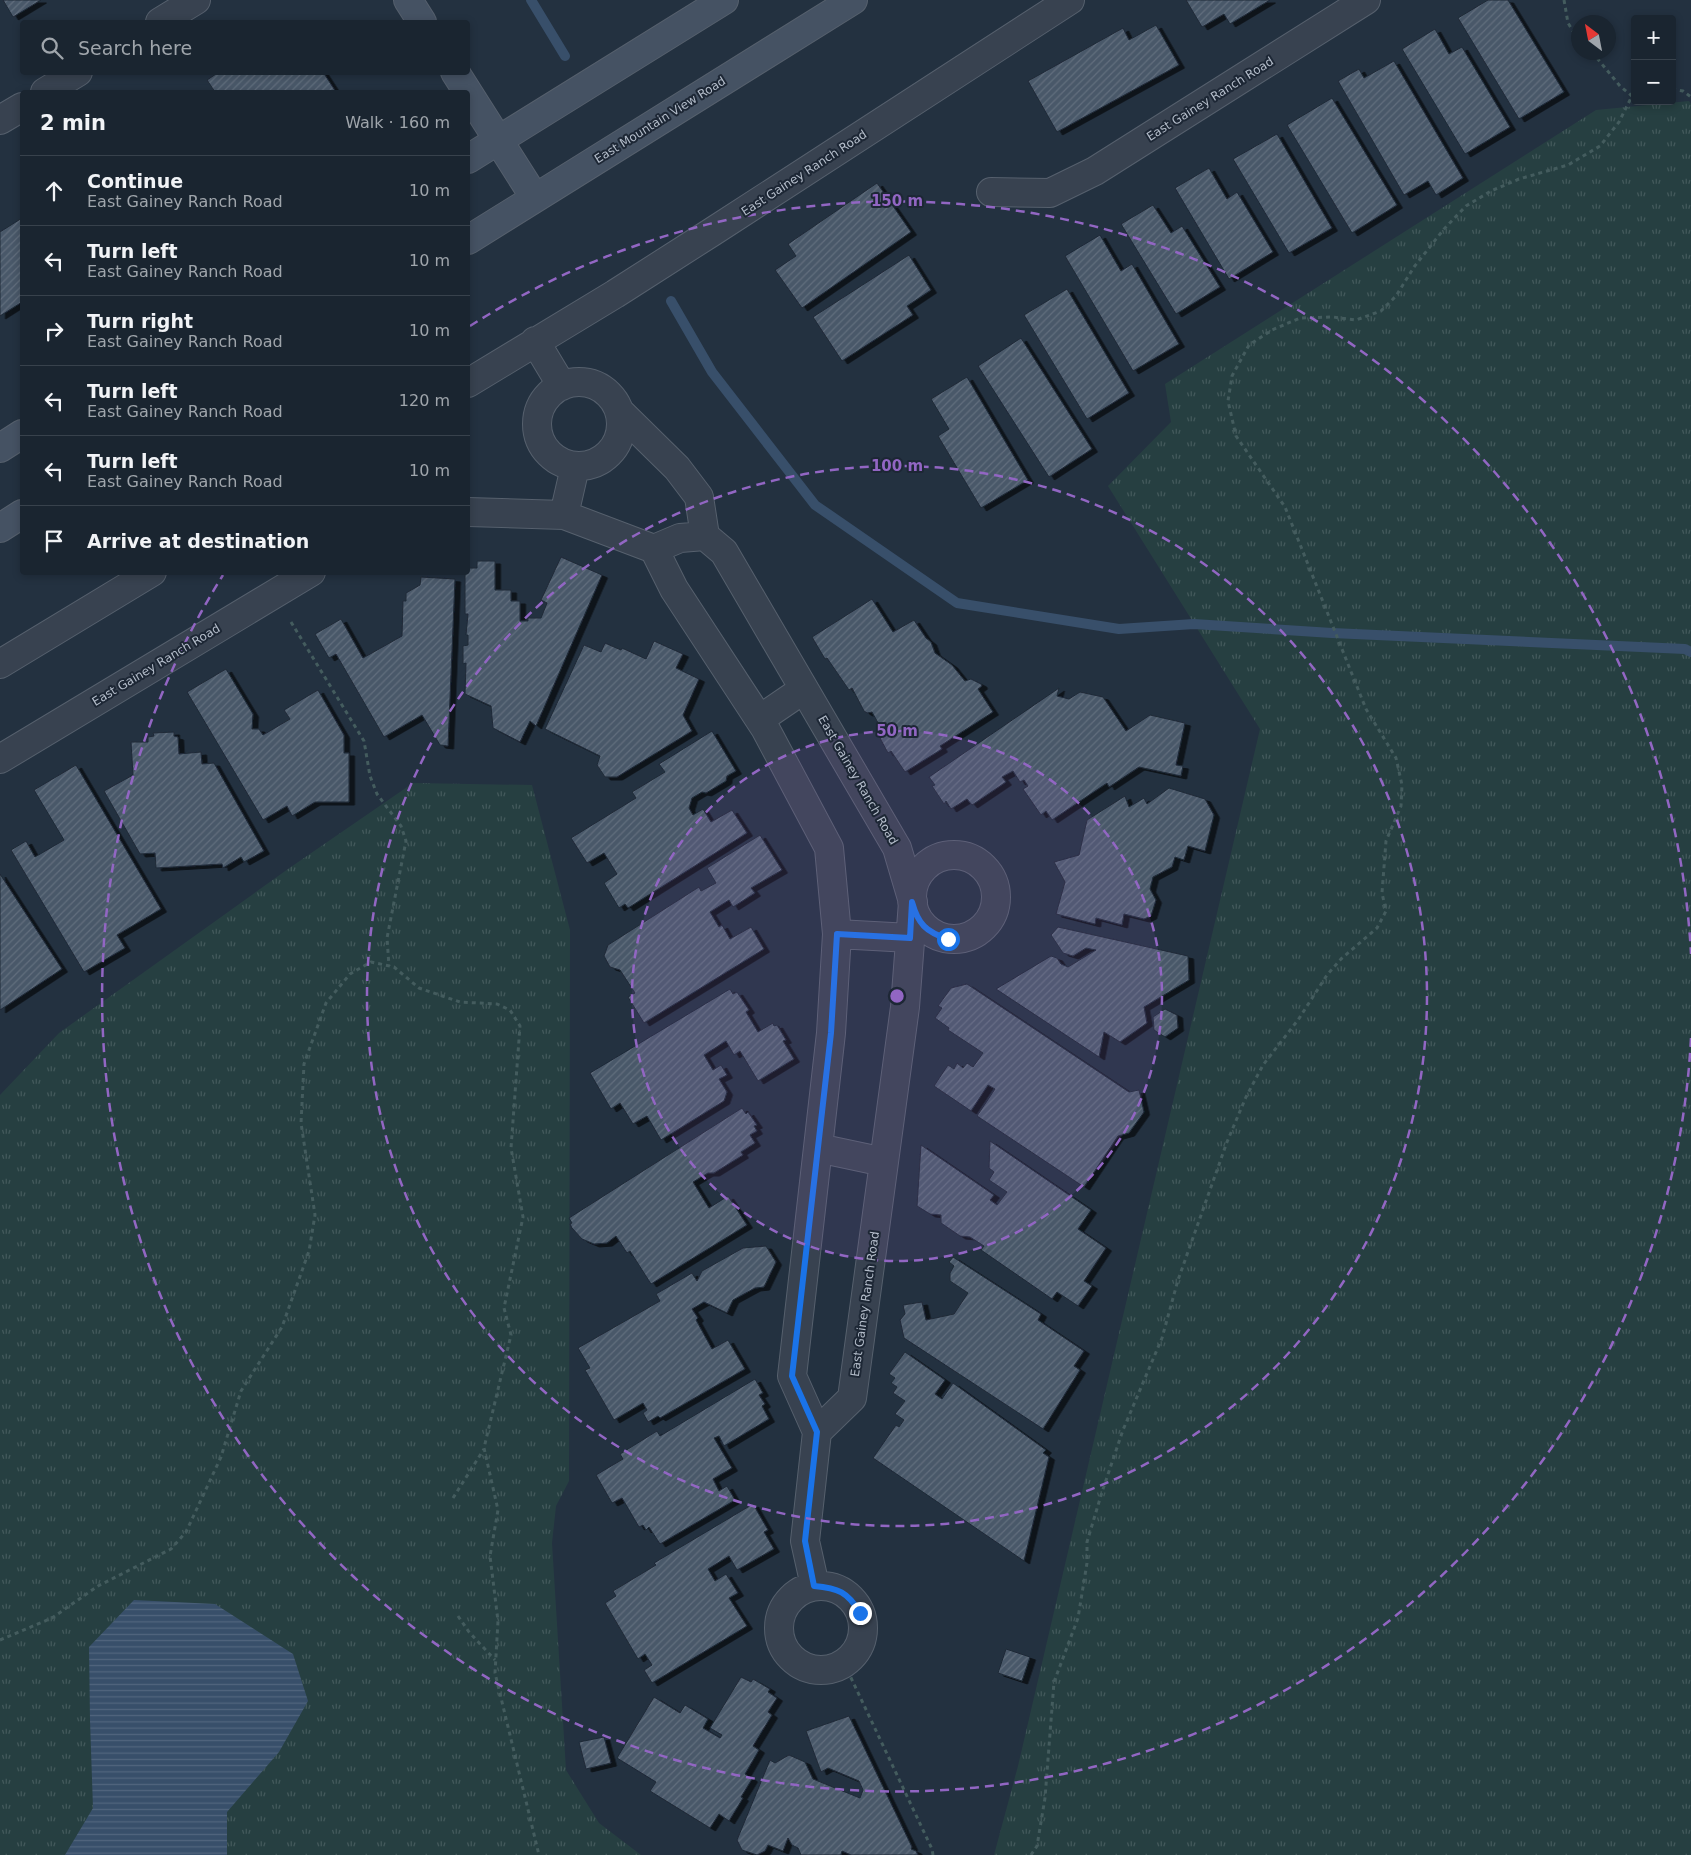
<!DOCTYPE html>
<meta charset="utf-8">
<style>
:root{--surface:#1a2530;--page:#27313c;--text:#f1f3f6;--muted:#9fa5ab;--line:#38424c}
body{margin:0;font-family:"DejaVu Sans",sans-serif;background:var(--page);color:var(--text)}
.controls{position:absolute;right:15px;top:15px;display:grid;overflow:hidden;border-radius:5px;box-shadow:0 2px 8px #0003}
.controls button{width:45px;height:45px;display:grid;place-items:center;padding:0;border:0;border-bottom:1px solid var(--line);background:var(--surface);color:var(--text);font:25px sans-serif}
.compass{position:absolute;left:1571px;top:15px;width:45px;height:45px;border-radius:50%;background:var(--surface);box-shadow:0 2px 8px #0003;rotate:328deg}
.stop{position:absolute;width:15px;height:15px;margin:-11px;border:4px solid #1a73e8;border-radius:50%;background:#fff}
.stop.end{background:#1a73e8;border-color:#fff;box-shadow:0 1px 5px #0008}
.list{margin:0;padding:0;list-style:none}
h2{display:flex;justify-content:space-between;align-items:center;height:65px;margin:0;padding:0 20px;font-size:21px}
h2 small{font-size:16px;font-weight:400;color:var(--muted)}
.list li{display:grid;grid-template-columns:32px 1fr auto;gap:15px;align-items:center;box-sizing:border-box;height:70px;padding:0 20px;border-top:1px solid var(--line)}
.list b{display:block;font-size:19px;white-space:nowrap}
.list p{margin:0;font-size:16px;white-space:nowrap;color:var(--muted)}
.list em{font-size:16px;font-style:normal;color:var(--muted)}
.icon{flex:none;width:28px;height:28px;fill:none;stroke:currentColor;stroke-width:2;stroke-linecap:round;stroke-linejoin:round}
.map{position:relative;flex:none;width:1691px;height:1855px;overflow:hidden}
.search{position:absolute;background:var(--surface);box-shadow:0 2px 8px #0003;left:20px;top:20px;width:450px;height:55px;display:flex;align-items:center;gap:12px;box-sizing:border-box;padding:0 18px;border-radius:5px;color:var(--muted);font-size:19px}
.panel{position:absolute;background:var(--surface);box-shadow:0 2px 8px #0003;left:20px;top:90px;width:450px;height:485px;border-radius:5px}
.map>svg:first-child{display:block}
.grass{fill:url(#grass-tufts)}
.water{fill:url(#water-rules)}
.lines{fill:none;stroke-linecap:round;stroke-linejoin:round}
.stream{stroke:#384f6a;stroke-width:10}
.building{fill:url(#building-hatch);stroke:#1f2937;filter:url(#shadow)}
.street-casing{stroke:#56606d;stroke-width:30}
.secondary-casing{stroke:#56606d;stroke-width:30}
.path{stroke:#445c5e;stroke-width:3;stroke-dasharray:4 4;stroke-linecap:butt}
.street{stroke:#384250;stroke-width:28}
.secondary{stroke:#455263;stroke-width:28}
.route{stroke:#1a73e8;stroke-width:6}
.ring{fill:none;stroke:#9266c3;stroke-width:2.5;stroke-dasharray:9 6}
.labels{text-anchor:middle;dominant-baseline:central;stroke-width:4;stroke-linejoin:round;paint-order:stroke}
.street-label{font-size:12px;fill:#b4bdca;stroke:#1d2735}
.centre{fill:#9266c3;stroke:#1d2735;stroke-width:2.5}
.ring-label{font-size:15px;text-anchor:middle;font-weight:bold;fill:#9266c3;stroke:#1d2735;stroke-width:4;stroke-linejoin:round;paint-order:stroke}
</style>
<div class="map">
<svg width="1691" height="1855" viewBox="0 0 1691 1855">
<defs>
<pattern id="grass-tufts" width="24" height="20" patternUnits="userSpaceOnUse" patternTransform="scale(1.25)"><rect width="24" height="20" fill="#263f41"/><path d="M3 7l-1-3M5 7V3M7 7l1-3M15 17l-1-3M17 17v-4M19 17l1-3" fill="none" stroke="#43595b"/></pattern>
<pattern id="water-rules" width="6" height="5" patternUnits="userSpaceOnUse" patternTransform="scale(1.25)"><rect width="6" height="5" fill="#384f6a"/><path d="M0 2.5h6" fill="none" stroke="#52667e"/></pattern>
<pattern id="building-hatch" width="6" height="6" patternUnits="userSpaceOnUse" patternTransform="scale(1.25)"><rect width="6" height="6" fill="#495869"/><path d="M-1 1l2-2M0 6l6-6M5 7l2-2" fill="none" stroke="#616e7d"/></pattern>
<filter id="shadow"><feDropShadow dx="5.5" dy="3" stdDeviation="0" flood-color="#0009"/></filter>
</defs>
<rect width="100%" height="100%" fill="#233140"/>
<path class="grass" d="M 1689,101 L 1691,104 L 1691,1855 L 994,1855 L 1018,1766 L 1260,729 L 1108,486 L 1171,422 L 1165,384 L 1596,110 Z
M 413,783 L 532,785 L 570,930 L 569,1481 L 556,1506 L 552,1543 L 566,1770 L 599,1823 L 641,1855 L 0,1855 L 0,1095 L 59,1033 L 288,869 Z"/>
<path class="water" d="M 134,1600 L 215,1604 L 293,1654 L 308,1701 L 279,1752 L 227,1812 L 227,1855 L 65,1855 L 93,1808 L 90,1720 L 89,1647 Z"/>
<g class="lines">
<path class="stream" d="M 531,0 L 565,56
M 671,301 L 712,372 L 815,505 L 957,603 L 1119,629 L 1194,624 L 1332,633 L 1685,649 L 1691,652"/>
</g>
<path class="building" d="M 3,0 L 41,0 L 13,17 Z
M 1186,0 L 1270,0 L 1230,24 L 1224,14 L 1202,27 Z
M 1488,0 L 1508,0 L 1564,92 L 1519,119 L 1458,18 Z
M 1156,25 L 1179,65 L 1057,132 L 1028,81 L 1123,28 L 1129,40 Z
M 1435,29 L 1449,54 L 1462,47 L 1510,127 L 1465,154 L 1402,49 Z
M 1394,61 L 1463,178 L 1436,195 L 1428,181 L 1404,195 L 1338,81 L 1359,69 L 1364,78 Z
M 219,72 L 323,72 L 336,92 L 215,92 L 207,80 Z
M 1332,98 L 1397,205 L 1352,233 L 1287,125 Z
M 1277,134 L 1332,228 L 1289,253 L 1233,159 Z
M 1209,168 L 1227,199 L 1237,192 L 1273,252 L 1229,279 L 1175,188 Z
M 877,183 L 911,232 L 802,308 L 775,270 L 796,256 L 788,244 Z
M 1153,205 L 1171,233 L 1182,226 L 1220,287 L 1176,314 L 1121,224 Z
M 22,218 L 22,302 L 0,316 L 0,232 Z
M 1100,235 L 1121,271 L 1132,264 L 1179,344 L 1133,371 L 1065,256 Z
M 909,255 L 931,290 L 907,306 L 913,315 L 842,361 L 813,317 Z
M 1067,289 L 1129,393 L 1087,419 L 1024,315 Z
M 1021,338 L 1092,449 L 1049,477 L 978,366 Z
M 967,377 L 1028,480 L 981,508 L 938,436 L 949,429 L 931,399 Z
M 561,557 L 602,575 L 536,726 L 530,721 L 520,742 L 493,728 L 491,706 L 465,694 L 466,663 L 463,664 L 463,646 L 468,645 L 468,635 L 466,635 L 468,614 L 465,614 L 465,572 L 468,572 L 468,568 L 477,568 L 477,561 L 495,561 L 495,590 L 511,590 L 511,601 L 520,601 L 520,621 L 528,621 L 528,618 L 541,618 L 547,603 L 541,600 Z
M 421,577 L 455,579 L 448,746 L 440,745 L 422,715 L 384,737 L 336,654 L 329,658 L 315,634 L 341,619 L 363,658 L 402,636 L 403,601 L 406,601 L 406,593 L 420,585 Z
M 872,599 L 893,632 L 914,620 L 926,638 L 931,642 L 935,653 L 952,665 L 965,681 L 971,679 L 981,684 L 982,686 L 978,689 L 993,712 L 940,746 L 942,749 L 905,772 L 891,751 L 888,753 L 881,740 L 880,736 L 882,730 L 872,712 L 867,713 L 864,711 L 852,688 L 849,690 L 827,658 L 825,659 L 812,637 Z
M 654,641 L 683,654 L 676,668 L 699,679 L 683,715 L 692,731 L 617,777 L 605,777 L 597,765 L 600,756 L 545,729 L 584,645 L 601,652 L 605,643 L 621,650 L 622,648 L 646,659 Z
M 226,669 L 253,714 L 252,729 L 259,729 L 263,735 L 290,719 L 284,710 L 318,690 L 344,735 L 344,753 L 349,753 L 349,802 L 315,802 L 292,816 L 287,806 L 263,820 L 187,692 Z
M 1059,688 L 1057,696 L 1069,699 L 1080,692 L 1103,697 L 1126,731 L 1150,715 L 1185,723 L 1176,765 L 1183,766 L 1181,776 L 1139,767 L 1109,787 L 1107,783 L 1052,820 L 1046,811 L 1041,815 L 1023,789 L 1028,786 L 1024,780 L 1020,782 L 1013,771 L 1002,777 L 1006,782 L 972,805 L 967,799 L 951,809 L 946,801 L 944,804 L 932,786 L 935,785 L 929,777 Z
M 712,731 L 736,771 L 727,776 L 726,781 L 706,793 L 702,792 L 692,798 L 689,808 L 693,815 L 703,809 L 711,822 L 732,810 L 747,833 L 628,908 L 625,904 L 619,908 L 604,883 L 617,874 L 604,853 L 587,863 L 571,838 L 636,798 L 632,792 L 665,772 L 659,764 Z
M 174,732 L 174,736 L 178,737 L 179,754 L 201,752 L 202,764 L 214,763 L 264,851 L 244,862 L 241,857 L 223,868 L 222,864 L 156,868 L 155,853 L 140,854 L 104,791 L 133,775 L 131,742 L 148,742 L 148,737 L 154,736 L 153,733 Z
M 76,765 L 161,909 L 117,935 L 125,948 L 84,972 L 11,850 L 26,841 L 35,857 L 64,840 L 34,790 Z
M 1169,788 L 1205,799 L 1214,815 L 1205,851 L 1188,846 L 1184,860 L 1175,857 L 1172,867 L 1153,877 L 1150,889 L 1156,900 L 1151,916 L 1144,919 L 1124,914 L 1122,925 L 1096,918 L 1095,924 L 1056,914 L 1065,882 L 1054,862 L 1079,855 L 1087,820 L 1125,796 L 1129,807 L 1144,798 L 1147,804 Z
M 760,835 L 782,870 L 751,888 L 755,893 L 733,907 L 729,900 L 710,912 L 719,927 L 722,925 L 730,939 L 751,927 L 764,949 L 644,1023 L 628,997 L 635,993 L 620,970 L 610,967 L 604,956 L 608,945 L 699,887 L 701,891 L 716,883 L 707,868 Z
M 0,874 L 62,969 L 0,1010 Z
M 1058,927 L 1188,956 L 1189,980 L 1144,1007 L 1147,1023 L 1120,1042 L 1104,1032 L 1099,1057 L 996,989 L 1051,956 L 1057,958 L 1061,964 L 1068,967 L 1096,950 L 1086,948 L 1073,956 L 1063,953 L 1051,935 Z
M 967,984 L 1129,1092 L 1139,1090 L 1144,1112 L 1129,1133 L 1118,1136 L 1084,1187 L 977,1116 L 995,1089 L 988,1085 L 971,1111 L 934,1086 L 948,1065 L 954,1069 L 957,1063 L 963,1068 L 967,1063 L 973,1067 L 983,1053 L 948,1030 L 949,1028 L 935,1018 L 942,1008 L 938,1006 L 951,988 Z
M 730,989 L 733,994 L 737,992 L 749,1010 L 746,1012 L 758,1032 L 773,1023 L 774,1026 L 777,1025 L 786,1040 L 783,1041 L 794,1059 L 758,1081 L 740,1051 L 734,1055 L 726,1041 L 704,1055 L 713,1070 L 721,1065 L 727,1075 L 719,1079 L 727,1092 L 724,1101 L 661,1140 L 647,1116 L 633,1124 L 620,1103 L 611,1109 L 590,1073 Z
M 1165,1009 L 1177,1015 L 1178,1028 L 1165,1037 L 1154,1030 L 1153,1017 Z
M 742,1108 L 746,1114 L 748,1112 L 757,1125 L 754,1126 L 757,1131 L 750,1135 L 755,1143 L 741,1152 L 743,1155 L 714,1173 L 708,1173 L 693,1182 L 709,1208 L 728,1196 L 747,1225 L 651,1284 L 630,1251 L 627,1253 L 616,1236 L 607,1243 L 594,1244 L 582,1239 L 572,1228 L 570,1224 L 572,1223 L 569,1218 Z
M 990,1141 L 1091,1210 L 1078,1229 L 1106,1248 L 1084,1281 L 1092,1286 L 1078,1306 L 1057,1292 L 1052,1299 L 981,1250 L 984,1246 L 970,1237 L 960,1236 L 941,1223 L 941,1215 L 930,1214 L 917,1206 L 921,1145 L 994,1195 L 990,1200 L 997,1205 L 1007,1192 L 989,1180 L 994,1172 L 989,1168 Z
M 766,1246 L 776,1262 L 764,1287 L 755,1288 L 733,1300 L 727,1313 L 704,1302 L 692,1309 L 698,1318 L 696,1320 L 712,1349 L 728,1340 L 745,1369 L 660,1418 L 658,1416 L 648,1422 L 643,1413 L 647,1410 L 643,1403 L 614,1420 L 585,1370 L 590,1368 L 578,1348 L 660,1301 L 656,1294 L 692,1273 L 697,1281 L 702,1271 L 743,1248 Z
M 953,1257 L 1041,1314 L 1038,1320 L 1084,1351 L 1074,1366 L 1080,1370 L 1043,1429 L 904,1338 L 900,1320 L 905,1314 L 903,1305 L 922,1302 L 926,1320 L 954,1314 L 968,1293 L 950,1281 L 950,1273 L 954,1266 L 949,1262 Z
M 905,1352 L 945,1380 L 935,1394 L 942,1399 L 953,1383 L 1046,1450 L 1043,1453 L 1049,1457 L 1024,1561 L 873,1458 L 896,1425 L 899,1427 L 904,1420 L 895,1414 L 905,1401 L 893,1393 L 897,1387 L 891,1383 L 895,1378 L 889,1374 Z
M 755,1379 L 763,1393 L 759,1395 L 765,1404 L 762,1406 L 769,1419 L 724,1446 L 719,1436 L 714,1438 L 732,1468 L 713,1479 L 719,1491 L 727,1486 L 735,1500 L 660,1544 L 649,1527 L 646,1530 L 643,1525 L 639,1527 L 622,1498 L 612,1503 L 596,1475 L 623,1459 L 620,1454 L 657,1431 L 660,1436 Z
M 753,1504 L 768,1530 L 764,1532 L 774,1549 L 737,1570 L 729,1556 L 708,1569 L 715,1581 L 726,1574 L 738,1593 L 729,1598 L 747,1626 L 652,1683 L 644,1670 L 652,1665 L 645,1654 L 638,1659 L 605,1603 L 616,1596 L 613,1591 L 656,1565 L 654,1563 Z
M 1006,1649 L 1030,1657 L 1022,1681 L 998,1673 Z
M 741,1677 L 751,1682 L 753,1679 L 770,1689 L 768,1692 L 777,1698 L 768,1712 L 772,1715 L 753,1746 L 759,1750 L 745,1774 L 752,1779 L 741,1797 L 743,1798 L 729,1821 L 719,1814 L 710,1828 L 650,1791 L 656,1782 L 617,1758 L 654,1697 L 680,1713 L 685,1705 L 708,1719 L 703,1728 L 720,1738 L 722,1735 L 710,1728 Z
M 849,1716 L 912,1847 L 911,1849 L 916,1851 L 918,1855 L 851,1855 L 842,1851 L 841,1855 L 801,1855 L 798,1848 L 792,1845 L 788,1838 L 783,1851 L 768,1845 L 765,1851 L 757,1855 L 742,1850 L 737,1840 L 770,1760 L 775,1763 L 789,1755 L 805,1762 L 813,1779 L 860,1798 L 863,1790 L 859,1781 L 828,1768 L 821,1772 L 806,1731 Z
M 604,1737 L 611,1763 L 586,1769 L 579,1742 Z"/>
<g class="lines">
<g class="street-casing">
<path id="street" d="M 160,22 L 196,0
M 45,92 L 78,72
M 0,120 L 22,107
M 991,192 L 1050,193 L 1095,171 L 1366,0
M 535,341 L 562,386
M537 424a42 42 0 1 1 84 0a42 42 0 1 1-84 0Z
M 468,383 L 615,294 L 712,232 L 1070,0
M 619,411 L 677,468 L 699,497 L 705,536
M 468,512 L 564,515 L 654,549 L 674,589 L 765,728 L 829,848 L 837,934 L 831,1033 L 792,1376 L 817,1432 L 805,1541 L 815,1586
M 564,515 L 575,467
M 654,549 L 680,538 L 705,536 L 724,552 L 897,848 L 913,902 L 905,1007 L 852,1398 L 817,1432
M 0,664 L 152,572
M 760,719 L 804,689
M 0,759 L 311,572
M912 897a42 42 0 1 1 84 0a42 42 0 1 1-84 0Z
M 837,934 L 910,938
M 818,1148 L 884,1162
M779 1628a42 42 0 1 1 84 0a42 42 0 1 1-84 0Z"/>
</g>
<g class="secondary-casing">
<path id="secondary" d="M 408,0 L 422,22
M 455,72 L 535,198
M 468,159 L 724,0
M 468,240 L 853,0
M 0,448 L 22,434
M 0,528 L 22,514"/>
</g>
<path class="path" d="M 1564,0 L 1568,23 L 1578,39
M 1592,52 L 1620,86 L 1632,96 L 1635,95
M 1672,89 L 1683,91 L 1691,97
M 291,622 L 364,741 L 370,776 L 377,794 L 401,826 L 406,841 L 387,938 L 389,966
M 1691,680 L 1691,684
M 453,1498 L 484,1449
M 458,1616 L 469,1632 L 495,1660
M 0,1640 L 52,1618 L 98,1586 L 171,1549 L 186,1532 L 221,1457 L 241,1391 L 282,1327 L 309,1251 L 315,1215 L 301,1123 L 304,1064 L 326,1003 L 350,974 L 371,962 L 394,967 L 419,988 L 460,1002 L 497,1004 L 510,1010 L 520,1026 L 511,1148 L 523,1217 L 504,1308 L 511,1335 L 484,1448 L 498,1510 L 490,1556 L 498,1621 L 495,1673 L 539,1855
M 844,1663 L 932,1849 L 933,1855
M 1031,1855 L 1037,1846 L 1045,1798 L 1054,1682 L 1078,1618 L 1087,1563 L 1087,1542 L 1102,1492 L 1123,1430 L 1162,1338 L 1178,1280 L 1227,1142 L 1246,1097 L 1263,1065 L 1298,1020 L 1327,975 L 1341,959 L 1377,928 L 1386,911 L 1382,893 L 1386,841 L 1401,806 L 1402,785 L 1396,758 L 1366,709 L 1285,507 L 1236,436 L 1228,401 L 1232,376 L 1249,345 L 1272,330 L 1300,318 L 1333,317 L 1356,320 L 1381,311 L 1396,296 L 1414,267 L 1444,229 L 1466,206 L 1491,191 L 1519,179 L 1568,165 L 1600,146 L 1619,122 L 1632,96"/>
<use href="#street" class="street"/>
<use href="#secondary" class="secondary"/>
</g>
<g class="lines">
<path class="route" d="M 860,1613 C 848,1592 838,1588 814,1586 L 805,1541 L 817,1432 L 792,1376 L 831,1033 L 837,934 L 910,938 L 912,902 C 918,924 926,932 948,939"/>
</g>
<circle cx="897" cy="996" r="265" fill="#9266c3" fill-opacity=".12"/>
<g class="ring">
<circle cx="897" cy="996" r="265"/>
<circle cx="897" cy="996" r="530"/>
<path d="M1691 1038A795 795 0 1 1 223 575M470 326A795 795 0 0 1 1691 954"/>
</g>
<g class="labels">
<g class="street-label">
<text transform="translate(1210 99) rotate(-32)">East Gainey Ranch Road</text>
<text transform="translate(660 120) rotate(-32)">East Mountain View Road</text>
<text transform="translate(804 173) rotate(-33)">East Gainey Ranch Road</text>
<text transform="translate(156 665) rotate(-31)">East Gainey Ranch Road</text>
<text transform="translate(858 780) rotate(60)">East Gainey Ranch Road</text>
<text transform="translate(865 1304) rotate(-82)">East Gainey Ranch Road</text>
</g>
</g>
<circle cx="897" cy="996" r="8" class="centre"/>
<g class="ring-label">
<text x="897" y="206">150 m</text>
<text x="897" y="471">100 m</text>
<text x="897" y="736">50 m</text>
</g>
</svg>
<div class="controls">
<button>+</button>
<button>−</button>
</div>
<svg class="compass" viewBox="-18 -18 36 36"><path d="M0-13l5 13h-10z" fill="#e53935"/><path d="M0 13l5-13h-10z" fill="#9fa5ab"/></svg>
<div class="stop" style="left:948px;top:939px"></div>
<div class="stop end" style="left:860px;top:1613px"></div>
<div class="search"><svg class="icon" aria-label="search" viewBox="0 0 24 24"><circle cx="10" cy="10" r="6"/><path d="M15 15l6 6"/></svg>Search here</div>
<section class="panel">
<h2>2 min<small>Walk · 160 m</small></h2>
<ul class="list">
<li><svg class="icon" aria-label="ahead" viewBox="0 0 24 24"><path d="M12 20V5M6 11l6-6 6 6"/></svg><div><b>Continue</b><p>East Gainey Ranch Road</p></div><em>10 m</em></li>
<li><svg class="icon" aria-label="left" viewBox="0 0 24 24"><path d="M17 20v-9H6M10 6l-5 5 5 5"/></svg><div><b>Turn left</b><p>East Gainey Ranch Road</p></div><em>10 m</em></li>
<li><svg class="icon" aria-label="right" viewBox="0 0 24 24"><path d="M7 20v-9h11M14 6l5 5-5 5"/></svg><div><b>Turn right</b><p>East Gainey Ranch Road</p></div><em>10 m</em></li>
<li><svg class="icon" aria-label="left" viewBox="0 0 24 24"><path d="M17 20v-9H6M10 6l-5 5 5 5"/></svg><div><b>Turn left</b><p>East Gainey Ranch Road</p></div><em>120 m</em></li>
<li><svg class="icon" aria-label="left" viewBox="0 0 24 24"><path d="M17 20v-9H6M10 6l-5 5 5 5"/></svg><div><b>Turn left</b><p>East Gainey Ranch Road</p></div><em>10 m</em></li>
<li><svg class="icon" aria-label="arrive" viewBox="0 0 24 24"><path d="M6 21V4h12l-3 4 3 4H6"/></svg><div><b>Arrive at destination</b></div></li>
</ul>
</section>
</div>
